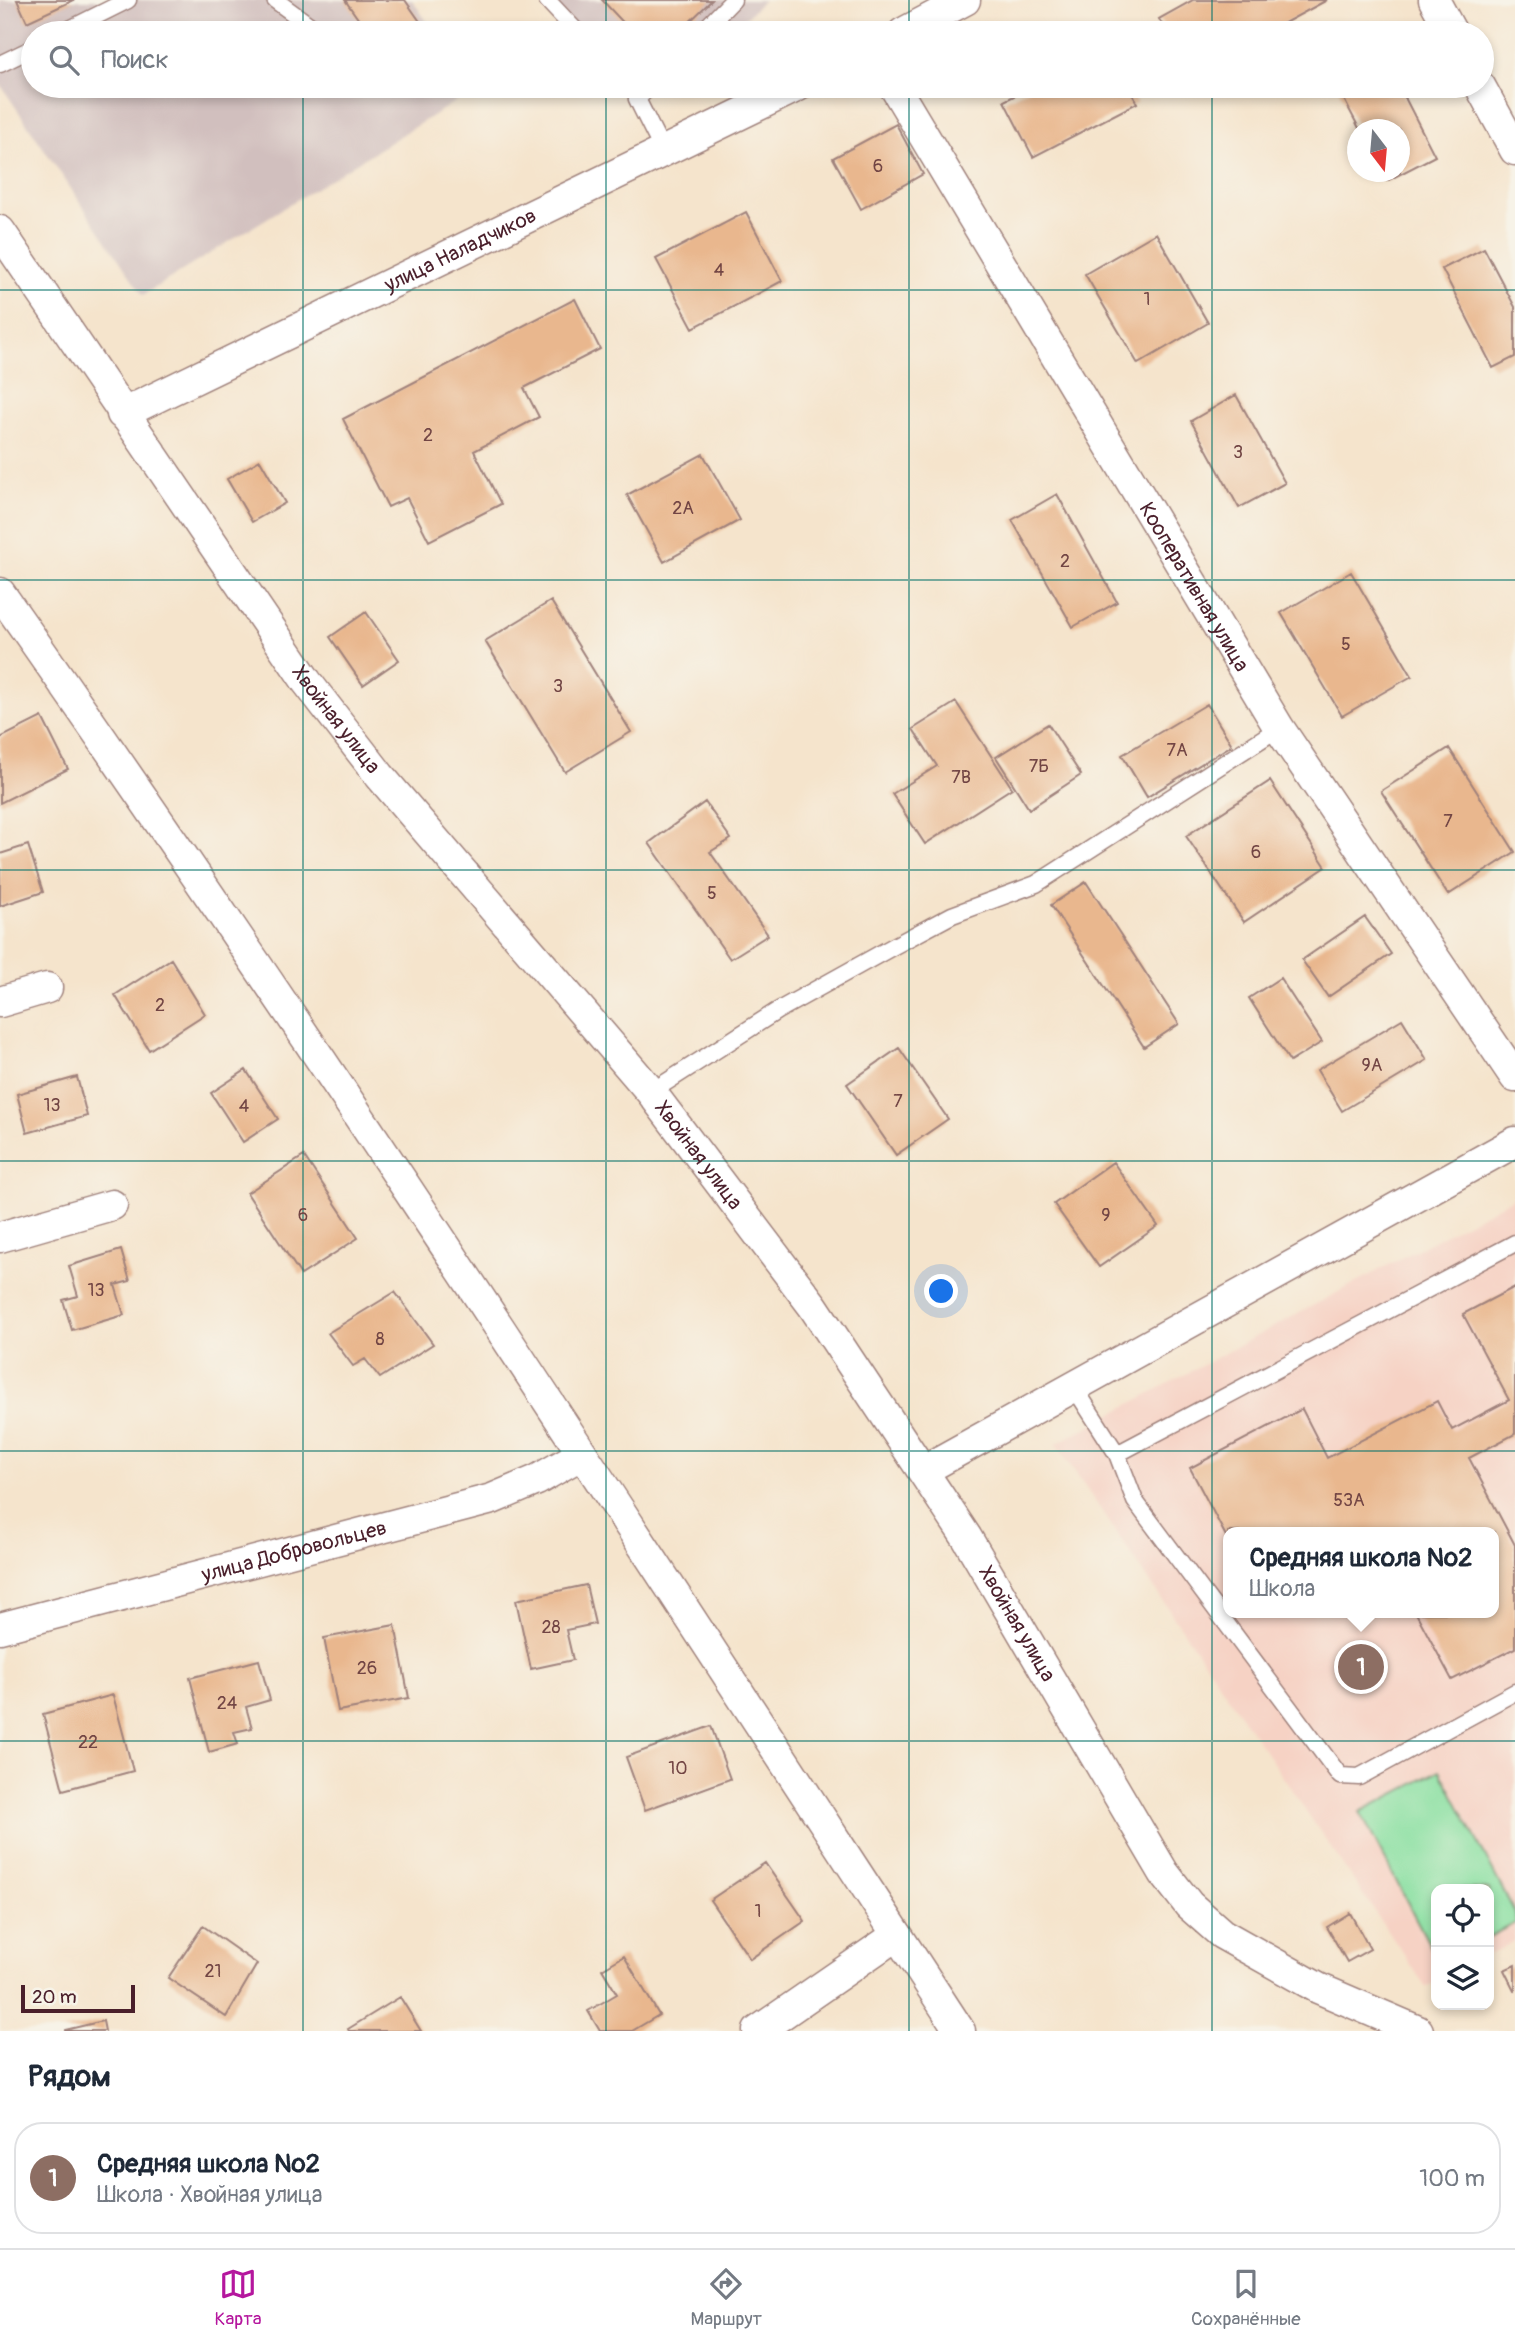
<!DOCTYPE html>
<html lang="ru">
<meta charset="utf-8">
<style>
:root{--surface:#fff;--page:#f2f2f3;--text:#1f2937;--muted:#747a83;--line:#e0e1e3;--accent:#b5179e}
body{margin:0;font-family:Pangolin,sans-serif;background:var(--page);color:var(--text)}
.controls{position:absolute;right:21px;bottom:21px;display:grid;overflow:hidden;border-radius:14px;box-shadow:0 4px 10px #0003}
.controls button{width:63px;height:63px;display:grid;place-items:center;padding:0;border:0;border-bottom:2px solid var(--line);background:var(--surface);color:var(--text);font:35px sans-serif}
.compass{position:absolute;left:1347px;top:119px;width:63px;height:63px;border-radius:50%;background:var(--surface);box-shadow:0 4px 10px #0003;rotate:164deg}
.scale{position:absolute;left:21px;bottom:18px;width:114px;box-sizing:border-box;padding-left:7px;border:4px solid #4a1f2b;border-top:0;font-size:19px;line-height:24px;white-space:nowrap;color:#4a1f2b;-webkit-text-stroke:5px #f7f3e8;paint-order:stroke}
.you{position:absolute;left:942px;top:1292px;width:24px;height:24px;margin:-18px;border:5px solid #fff;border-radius:50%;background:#1a73e8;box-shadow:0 0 0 10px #1a73e833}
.badge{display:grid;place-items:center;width:46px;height:46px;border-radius:50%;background:var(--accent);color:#fff;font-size:23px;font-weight:700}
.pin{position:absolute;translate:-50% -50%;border:4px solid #fff;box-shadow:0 2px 7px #0006}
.popup{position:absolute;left:1223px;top:1527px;width:276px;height:91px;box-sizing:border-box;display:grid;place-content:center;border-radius:14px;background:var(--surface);filter:drop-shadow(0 2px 5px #0005);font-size:23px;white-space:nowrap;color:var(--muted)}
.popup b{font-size:26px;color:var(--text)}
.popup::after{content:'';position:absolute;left:50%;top:100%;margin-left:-14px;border:14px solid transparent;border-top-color:var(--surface)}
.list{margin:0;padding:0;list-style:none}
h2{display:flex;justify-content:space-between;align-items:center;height:91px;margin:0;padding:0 28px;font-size:30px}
h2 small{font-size:23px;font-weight:400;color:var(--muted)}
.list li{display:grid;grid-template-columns:46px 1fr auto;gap:21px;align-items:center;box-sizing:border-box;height:112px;margin:0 14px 14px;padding:0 14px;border:2px solid var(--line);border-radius:28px}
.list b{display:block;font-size:26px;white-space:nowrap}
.list p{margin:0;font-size:23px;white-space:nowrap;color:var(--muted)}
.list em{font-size:23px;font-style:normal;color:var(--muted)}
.icon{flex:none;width:38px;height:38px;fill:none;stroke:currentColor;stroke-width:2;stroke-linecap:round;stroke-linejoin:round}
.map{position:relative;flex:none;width:1515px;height:2031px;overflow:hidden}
.search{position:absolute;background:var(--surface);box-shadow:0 4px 10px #0003;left:21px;right:21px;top:21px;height:77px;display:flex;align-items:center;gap:18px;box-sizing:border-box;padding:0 24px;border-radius:38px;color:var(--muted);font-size:26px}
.sheet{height:217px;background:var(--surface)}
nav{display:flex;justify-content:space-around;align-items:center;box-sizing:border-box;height:98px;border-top:2px solid var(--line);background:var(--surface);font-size:19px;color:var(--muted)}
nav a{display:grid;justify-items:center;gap:4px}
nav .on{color:var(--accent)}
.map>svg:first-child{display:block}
.built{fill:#f6d2c4;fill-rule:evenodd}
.industrial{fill:#d1bfbe}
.green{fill:#8be0a3;stroke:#6a8067;stroke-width:2}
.building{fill:#e9b78e}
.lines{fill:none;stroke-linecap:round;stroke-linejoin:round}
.service-casing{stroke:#a0827c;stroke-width:19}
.minor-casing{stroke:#a0827c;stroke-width:33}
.service{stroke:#fff;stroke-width:16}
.minor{stroke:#fff;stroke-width:30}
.grid{fill:none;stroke:#0f766e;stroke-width:2;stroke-opacity:0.55}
.labels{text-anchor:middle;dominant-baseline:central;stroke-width:6;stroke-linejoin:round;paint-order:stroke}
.number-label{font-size:18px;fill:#724544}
.street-label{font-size:21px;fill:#4a1f2b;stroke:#f7f3e8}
</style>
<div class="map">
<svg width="1515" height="2031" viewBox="0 0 1515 2031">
<rect width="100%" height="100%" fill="#f7f3e8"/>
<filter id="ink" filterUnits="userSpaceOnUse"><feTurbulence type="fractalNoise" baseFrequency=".0143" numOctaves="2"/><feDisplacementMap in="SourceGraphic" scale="14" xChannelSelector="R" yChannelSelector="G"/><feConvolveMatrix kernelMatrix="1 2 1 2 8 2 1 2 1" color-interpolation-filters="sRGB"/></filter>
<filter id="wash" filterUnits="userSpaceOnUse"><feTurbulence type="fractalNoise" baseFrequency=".00686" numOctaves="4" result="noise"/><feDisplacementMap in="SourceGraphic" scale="28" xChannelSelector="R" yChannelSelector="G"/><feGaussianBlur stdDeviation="1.57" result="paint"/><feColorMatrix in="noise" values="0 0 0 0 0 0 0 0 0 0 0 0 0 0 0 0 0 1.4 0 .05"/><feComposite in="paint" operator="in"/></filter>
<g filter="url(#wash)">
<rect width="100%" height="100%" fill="#f5e4cc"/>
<path class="built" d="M 1515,1197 L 1515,1941 L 1489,1955 L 1489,1889 L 1436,1889 L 1436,1982 L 1426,1987 L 1056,1444 ZM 1228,1532 L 1494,1532 L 1494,1613 L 1228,1613 Z"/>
<path class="industrial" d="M 0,0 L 412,0 L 435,33 L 33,33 L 33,86 L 471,86 L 474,90 L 143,295 L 0,84 Z
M 548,0 L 764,0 L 730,33 L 583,33 Z"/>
<path class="green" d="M 1440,1770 L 1515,1913 L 1515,1923 L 1489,1937 L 1489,1889 L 1436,1889 L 1436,1957 L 1360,1812 Z"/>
<g id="blocks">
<path class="building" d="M 17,0 L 74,0 L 27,22 Z
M 345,0 L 405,0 L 428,33 L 368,33 Z
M 602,0 L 712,0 L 678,33 L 633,33 Z
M 1193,0 L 1327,0 L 1266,33 L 1167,33 L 1159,19 Z
M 1034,86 L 1128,86 L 1137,103 L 1033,157 L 1004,101 Z
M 1337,86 L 1399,86 L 1435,156 L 1387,181 L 1382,172 L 1400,172 L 1400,130 L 1360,130 Z
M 896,124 L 923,174 L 861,209 L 833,158 Z
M 746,212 L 782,281 L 693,328 L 656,259 Z
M 1156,233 L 1208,323 L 1138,364 L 1085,274 Z
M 1484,248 L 1515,307 L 1515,357 L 1493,368 L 1442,269 Z
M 575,299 L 600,349 L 524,388 L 539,417 L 474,451 L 501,504 L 429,541 L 407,498 L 388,507 L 343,419 Z
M 1236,395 L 1285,483 L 1239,508 L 1191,421 Z
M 703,454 L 740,520 L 664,562 L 627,495 Z
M 260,460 L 285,503 L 252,522 L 227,479 Z
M 1057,494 L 1117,602 L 1073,627 L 1012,520 Z
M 1351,572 L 1412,676 L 1342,716 L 1281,613 Z
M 551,601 L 631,732 L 565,772 L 485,641 Z
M 366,612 L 399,660 L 363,685 L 330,637 Z
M 956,702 L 1012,788 L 925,844 L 892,794 L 937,766 L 913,729 Z
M 1207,704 L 1232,745 L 1147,797 L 1122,755 Z
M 42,717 L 68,769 L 0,803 L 0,738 Z
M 1048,724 L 1081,775 L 1029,809 L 996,757 Z
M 1449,748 L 1515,852 L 1448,895 L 1381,791 Z
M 1270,781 L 1326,867 L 1244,922 L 1186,836 Z
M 705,802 L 731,839 L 710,852 L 768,935 L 730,959 L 649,843 Z
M 28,845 L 43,892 L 0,906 L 0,854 Z
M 1086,882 L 1179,1024 L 1144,1047 L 1051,905 Z
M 1365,917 L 1391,954 L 1328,997 L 1302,960 Z
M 171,959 L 205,1014 L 149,1050 L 115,995 Z
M 1280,978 L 1322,1042 L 1290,1062 L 1249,998 Z
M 1402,1019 L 1427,1060 L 1342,1111 L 1317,1070 Z
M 899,1048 L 948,1119 L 896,1155 L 847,1084 Z
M 246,1070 L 278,1119 L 243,1142 L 211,1093 Z
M 77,1077 L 87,1116 L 27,1133 L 17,1094 Z
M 304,1156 L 358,1238 L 301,1275 L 247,1193 Z
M 1113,1162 L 1158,1226 L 1099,1267 L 1054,1204 Z
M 121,1250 L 130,1281 L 115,1285 L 124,1315 L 72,1330 L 63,1300 L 78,1296 L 69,1266 Z
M 1515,1287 L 1515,1434 L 1469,1458 L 1515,1545 L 1515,1648 L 1452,1680 L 1416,1613 L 1494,1613 L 1494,1532 L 1228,1532 L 1228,1540 L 1190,1468 L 1302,1409 L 1327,1458 L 1437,1401 L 1452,1430 L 1509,1400 L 1463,1314 Z
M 395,1292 L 433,1344 L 380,1378 L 365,1359 L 353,1366 L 328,1333 Z
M 586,1585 L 595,1624 L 566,1630 L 573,1660 L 531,1669 L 516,1600 Z
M 395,1625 L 409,1698 L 338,1711 L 324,1638 Z
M 259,1660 L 270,1700 L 246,1707 L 252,1728 L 234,1732 L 238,1744 L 209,1752 L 190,1678 Z
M 113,1695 L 133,1771 L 63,1790 L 43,1714 Z
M 711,1726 L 730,1779 L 645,1810 L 626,1757 Z
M 765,1863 L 805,1921 L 750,1959 L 710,1900 Z
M 1350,1913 L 1370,1949 L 1347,1962 L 1327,1927 Z
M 203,1926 L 257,1964 L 226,2017 L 168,1978 Z
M 624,1956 L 659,2015 L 632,2031 L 600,2031 L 588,2011 L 617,1994 L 602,1969 Z
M 1515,1965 L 1515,1992 L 1504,1970 Z
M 400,1997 L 421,2031 L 349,2031 L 348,2029 Z
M 103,2021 L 105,2031 L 65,2031 L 65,2030 Z"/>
</g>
</g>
<g filter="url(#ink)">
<use href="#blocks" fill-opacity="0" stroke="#a0827c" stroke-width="2"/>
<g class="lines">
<g class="service-casing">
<path id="service" d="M 275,0 L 320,33
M 547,0 L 578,33
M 62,33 L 128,0
M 701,33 L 733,0
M 0,64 L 33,48
M 650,86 L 637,99 L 663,151
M 651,1092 L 777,1011 L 894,946 L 952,915 L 1036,884 L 1279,728
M 1074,1387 L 1117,1454 L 1135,1501 L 1340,1776 L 1359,1777 L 1515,1692
M 1117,1454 L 1515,1243"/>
</g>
<g class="minor-casing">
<g id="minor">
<path d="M 1434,0 L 1452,33"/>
<path d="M 903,33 L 965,0"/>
<path id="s1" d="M 894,86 L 1279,728 L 1515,1077"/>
<path d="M 1480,86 L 1515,150"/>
<path id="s2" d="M 0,231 L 307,682 L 380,776 L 651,1092 L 813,1306 L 967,1538 L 1164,1873 L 1189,1905 L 1222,1934 L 1318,1988 L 1418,2031"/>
<path id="s3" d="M 122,414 L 798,86"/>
<path d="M 0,593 C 332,1064 645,1549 960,2031"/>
<path d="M 0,1002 L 47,988"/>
<path d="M 0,1237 L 112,1205"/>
<path d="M 924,1470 L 1515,1142"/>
<path id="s4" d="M 0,1628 L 492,1499 L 537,1480 L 582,1454"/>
<path d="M 758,2031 L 897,1935"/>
</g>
</g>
<use href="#service" class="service"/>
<use href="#minor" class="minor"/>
</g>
</g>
<path class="grid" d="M 303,0 L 303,33M 606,0 L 606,33M 909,0 L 909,33M 1212,0 L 1212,33M 303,86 L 303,2031M 606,86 L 606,2031M 909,86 L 909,2031M 1212,86 L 1212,2031M 0,290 L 1515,290M 0,580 L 1515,580M 0,870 L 1515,870M 0,1161 L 1515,1161M 0,1451 L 1515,1451M 0,1741 L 1515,1741"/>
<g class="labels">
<g class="number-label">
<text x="878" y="166">6</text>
<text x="719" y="270">4</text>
<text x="1147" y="299">1</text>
<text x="428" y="435">2</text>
<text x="1238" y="452">3</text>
<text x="683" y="508">2А</text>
<text x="1065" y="561">2</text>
<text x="1346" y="644">5</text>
<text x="558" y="686">3</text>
<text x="1177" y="750">7А</text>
<text x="1039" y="766">7Б</text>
<text x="961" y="777">7В</text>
<text x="1448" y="821">7</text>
<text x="1256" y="852">6</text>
<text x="712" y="893">5</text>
<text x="160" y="1005">2</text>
<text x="1372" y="1065">9А</text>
<text x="898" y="1101">7</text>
<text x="52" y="1105">13</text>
<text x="244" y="1106">4</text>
<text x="303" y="1215">6</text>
<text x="1106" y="1215">9</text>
<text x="96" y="1290">13</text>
<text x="380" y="1339">8</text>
<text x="1349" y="1500">53А</text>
<text x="551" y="1627">28</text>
<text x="367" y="1668">26</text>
<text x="227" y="1703">24</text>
<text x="88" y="1742">22</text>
<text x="678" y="1768">10</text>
<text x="758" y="1911">1</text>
<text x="213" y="1971">21</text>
</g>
<g class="street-label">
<text stroke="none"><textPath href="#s3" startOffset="376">улица Наладчиков</textPath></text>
<text stroke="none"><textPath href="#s1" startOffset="584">Кооперативная улица</textPath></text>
<text stroke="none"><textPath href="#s2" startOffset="593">Хвойная улица</textPath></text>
<text stroke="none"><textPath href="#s2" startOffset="1160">Хвойная улица</textPath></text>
<text stroke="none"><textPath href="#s4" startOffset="304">улица Добровольцев</textPath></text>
<text stroke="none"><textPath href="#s2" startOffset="1727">Хвойная улица</textPath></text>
</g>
</g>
</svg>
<div class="controls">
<button><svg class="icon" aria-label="locate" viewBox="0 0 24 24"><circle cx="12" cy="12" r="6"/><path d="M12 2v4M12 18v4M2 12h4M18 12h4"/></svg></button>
<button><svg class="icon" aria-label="layers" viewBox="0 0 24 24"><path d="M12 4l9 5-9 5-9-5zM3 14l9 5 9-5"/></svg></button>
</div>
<svg class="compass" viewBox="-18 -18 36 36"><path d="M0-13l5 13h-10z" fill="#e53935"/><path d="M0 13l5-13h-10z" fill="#747a83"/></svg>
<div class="scale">20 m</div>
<div class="you"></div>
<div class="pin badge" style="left:1361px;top:1667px;background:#8d6e63">1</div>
<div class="popup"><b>Средняя школа №2</b>Школа</div>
<div class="search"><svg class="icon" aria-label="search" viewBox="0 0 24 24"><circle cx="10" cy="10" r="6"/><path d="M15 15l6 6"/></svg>Поиск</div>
</div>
<section class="sheet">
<h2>Рядом<small></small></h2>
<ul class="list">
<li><span class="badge" style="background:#8d6e63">1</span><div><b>Средняя школа №2</b><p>Школа · Хвойная улица</p></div><em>100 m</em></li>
</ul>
</section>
<nav>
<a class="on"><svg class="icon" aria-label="map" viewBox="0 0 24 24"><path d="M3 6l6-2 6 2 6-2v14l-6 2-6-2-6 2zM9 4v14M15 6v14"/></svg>Карта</a>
<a><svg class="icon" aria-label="directions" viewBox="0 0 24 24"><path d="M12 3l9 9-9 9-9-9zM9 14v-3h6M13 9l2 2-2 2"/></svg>Маршрут</a>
<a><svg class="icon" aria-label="saved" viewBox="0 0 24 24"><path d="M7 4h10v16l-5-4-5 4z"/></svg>Сохранённые</a>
</nav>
